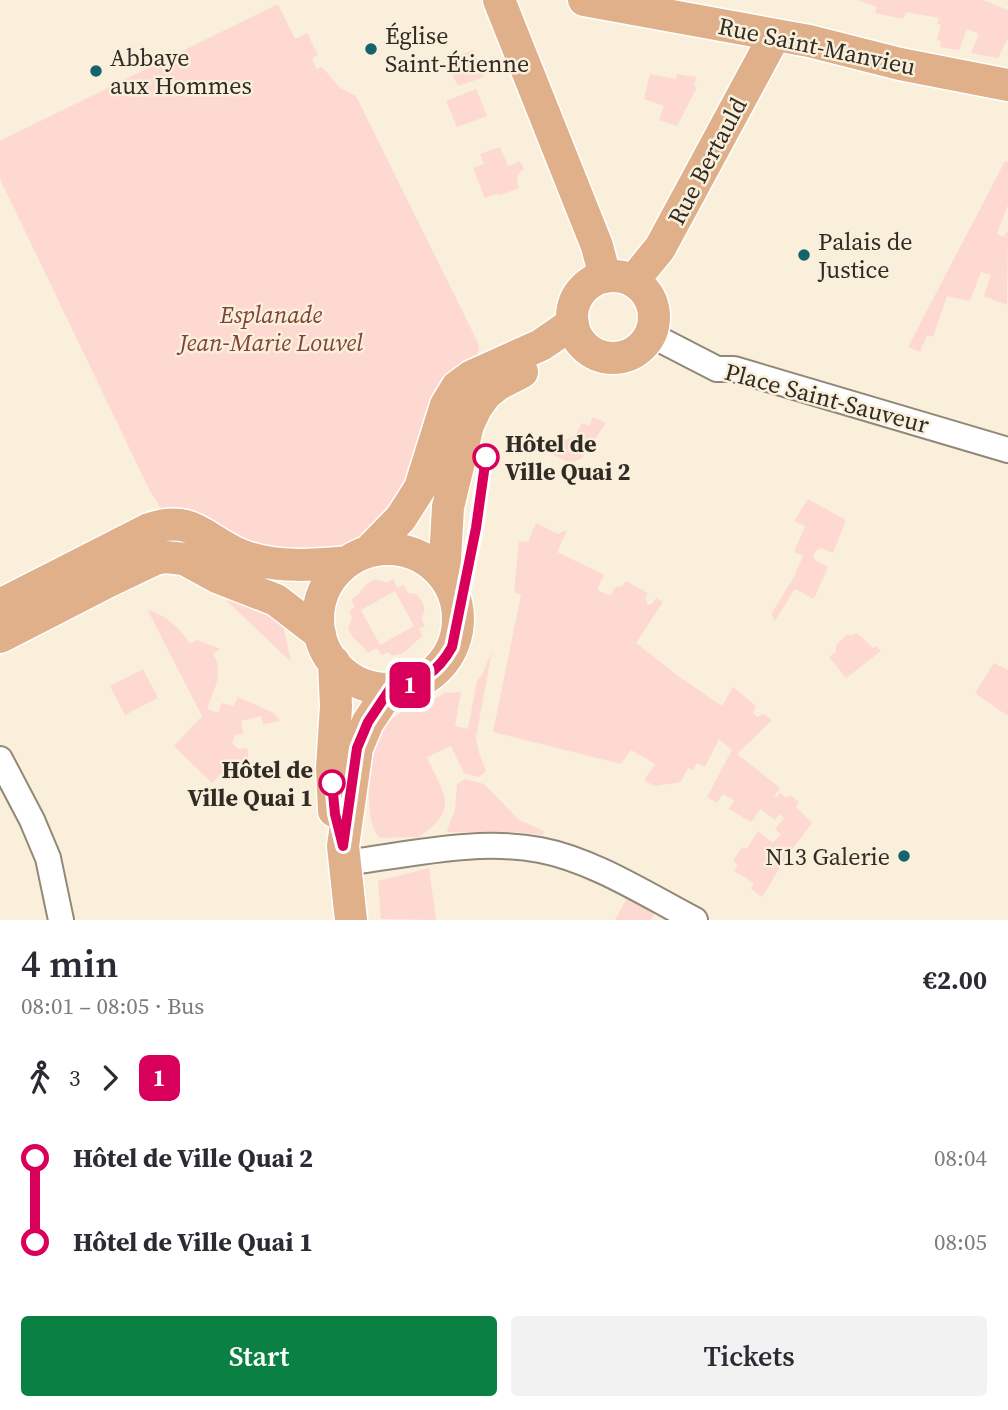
<!DOCTYPE html>
<html lang="en">
<head>
<meta charset="utf-8">
<style>
	body { margin:0; font-family:"Source Serif 4",serif; background:#f2f2f3; color:#2b2b33; height:100vh; display:flex; flex-direction:column; font-size:26px; white-space:nowrap }
	* { box-sizing:border-box; margin:0 }
	p { font-size:23px; color:#7c7c81 }
	.icon { flex:none; width:38px; height:38px; fill:none; stroke:currentColor; stroke-width:2; stroke-linecap:round; stroke-linejoin:round }
	.map { position:relative; height:920px; overflow:hidden }
	.panel { display:flex; flex-direction:column; background:#fff; flex:1 }
	.panel>* { flex:none }
	.badge { padding:0 14px; border-radius:10px; font-size:24px; line-height:46px }
	.map>.badge { position:absolute; translate:-50% -50%; box-shadow:0 0 0 4px #fff }
	.legs { display:flex; align-items:center; gap:10px; height:77px; padding:0 21px; font-size:23px }
	.legs p { margin-inline-start:auto }
	.summary { display:flex; align-items:center; justify-content:space-between; height:119px; padding:0 21px }
	h1 { font-size:38px; font-weight:600; line-height:52px }
	.button { display:flex; gap:14px; margin-top:auto; padding:14px 21px }
	.button a { flex:1; height:80px; border-radius:7px; background:#0b8043; color:#fff; font-size:28px; font-weight:600; line-height:80px; text-align:center }
	.button a+a { background:#f2f2f3; color:#2b2b33 }
	ul { padding:0 21px; list-style:none }
	li { display:flex; align-items:center; gap:24px; height:84px; font-size:26px }
	li i { display:grid; place-items:center; width:10px; height:100%; margin:0 9px; background:currentColor }
	li i::after { content:''; width:18px; height:18px; margin:-9px; border:5px solid; border-radius:50%; background:#fff }
	li p { margin-inline-start:auto }
	li:first-child i { background:linear-gradient(#0000 50%,currentColor 0) }
	li:last-child i { background:linear-gradient(currentColor 50%,#0000 0) }
	.map>svg:first-child { display:block }
	.green { fill:#fdd9d1; fill-rule:evenodd }
	.lines { fill:none; stroke-linecap:round; stroke-linejoin:round }
	.minor-casing { stroke:#928877; stroke-width:28 }
	.major-casing { stroke:#fff; stroke-width:35 }
	.minor { stroke:#fff; stroke-width:24 }
	.major { stroke:#dfb089; stroke-width:32 }
	.line-1-casing { stroke:#fff; stroke-width:16 }
	.line-1 { stroke:#d8005b; stroke-width:10 }
	.poi-dot { fill:#15636c; stroke:#f9efdb; stroke-width:2.5 }
	.stop-1-dot { fill:#fff; stroke:#d8005b; stroke-width:3.5 }
	.labels { text-anchor:middle; dominant-baseline:central; stroke-width:5; stroke-linejoin:round; paint-order:stroke }
	.poi-label { font-size:24px; fill:#302c25; stroke:#f9efdb; text-anchor:start }
	.street-label { font-size:24px; fill:#302c25; stroke:#f9efdb }
	.park-label { font-size:24px; font-style:italic; fill:#804438; stroke:#f9efdb }
	.stop-label { font-size:24px; font-weight:bold; fill:#302c25; stroke:#f9efdb; text-anchor:start }
</style>
</head>
<body>
<div class="map">
<svg width="1008" height="920" viewBox="0 0 1008 920">
	<rect width="100%" height="100%" fill="#f9efdb"/>
	<!-- green -->
	<path class="green" d="M858 0H983L1008 10V38L998 58 971 53 979 34 967 29 959 50 940 47 941 42 937 39 941 25 937 24 939 18 906 12 903 19 875 13 877 7Z
		M278 4 295 39 307 33 318 55 312 59 317 69 322 67 340 88 356 96 479 345 476 368 401 498 367 532 338 547 319 552 277 553 163 512 149 489 0 179V141Z
		M473 50 484 77 458 86 448 65 460 55Z
		M650 74 676 79 677 74 696 77 694 86 697 87 677 126 659 120 664 106 644 99Z
		M476 89 487 116 457 127 446 101Z
		M500 147 508 166 520 161 524 169C516 174 516 180 519 188L500 195 496 194 485 198 473 168 484 164 480 154Z
		M1005 161 1008 162V205L997 234 1004 237 1006 232 1008 233 1007 305 984 296 991 275 981 272 970 301 947 296 933 337 927 335 920 352 908 347Z
		M593 417 606 423 581 459 570 463 552 454 558 437 566 440 575 436 582 423 589 426Z
		M808 499 846 520 833 553 821 548 815 551 813 557 816 561 828 567 814 599 795 589 775 621 771 614 794 577 803 556 794 552 805 526 794 521Z
		M536 523 558 534 567 530 557 552 604 575 597 590 610 596 616 587 622 586 626 581 648 593 645 598 648 605 653 603 656 598 663 602 636 643 678 676 722 706 733 687 756 706 753 713 757 717 764 714 772 720 737 754 780 788 774 796 777 797 780 793 786 798 790 795 799 802 796 807 812 823 787 856 762 897 751 889 754 883 734 871 738 865 733 861 742 847 747 849 758 831 773 843 781 834 775 829 784 818 780 814 775 820 761 809 751 822 729 809 734 800 723 794 717 803 707 797 732 750 719 739 705 767 697 763 693 770 688 768 681 782 654 786 644 780 655 764 631 750 621 764 493 732 521 595 514 592 519 541 528 542Z
		M376 579 387 583 393 579 397 588 404 585 408 593 416 594C423 601 428 609 421 618L425 626 419 629 423 636C411 643 408 656 391 655L388 652 382 655 377 648 368 653C362 643 353 641 348 629L352 618 349 611 355 607 351 600C362 593 363 584 376 579ZM395 591 414 626 380 645 361 610Z
		M228 596 282 619 291 662 227 601Z
		M147 609C167 617 179 626 190 644L197 640 220 649 213 654C225 673 213 691 207 709L218 713 222 703 234 706 238 697 272 712 281 721 263 724 261 716 241 721 243 734 235 735 232 743 238 749 247 748 249 763 228 766 212 783 174 746 202 716Z
		M857 633 873 648 876 646 881 651 846 678 829 657 836 652V645L848 634 850 636Z
		M492 651 476 737 478 750 486 771 479 777 464 773 451 746 427 757C442 793 462 808 419 837L380 838C361 821 369 748 384 728 390 718 400 713 410 708L413 713 444 693 461 692 455 726 468 729 477 681 481 677Z
		M994 663 1008 670V716L975 693Z
		M143 669 158 698 125 715 110 686Z
		M465 779 484 784 519 820 544 831 543 835 516 832H448L447 830 455 810 457 784Z
		M429 868 436 920 381 919 378 881Z
		M627 898 655 912 651 920H615Z"/>
	<g class="lines">
		<defs>
			<path id="minor" d="M651 335 717 369H734L1008 450
				M0 759 32 820 48 858 61 920
				M344 863C407 855 478 838 540 850 593 860 647 895 695 920"/>
			<path id="major" d="M499 0 597 246 605 277
				M584 0 809 41 900 64 1008 85
				M572 317a41 41 0 1 1 82 0a41 41 0 1 1-82 0Z
				M633 281 660 248 775 35
				M318 619a70 70 0 1 1 140 0a70 70 0 1 1-140 0Z
				M369 551 401 518 420 488 446 405 457 387 472 376 541 345 573 323
				M444 577 448 507 468 425 476 408 486 394 497 385 522 372
				M0 605 149 529C196 512 208 546 249 558 281 568 313 565 346 562
				M0 637 109 581 155 559 165 557 184 559 217 577 276 600 320 634
				M334 662 336 706 332 768 334 811
				M351 920 343 846 357 748 368 722 390 689"/>
		</defs>
		<!-- minor casing -->
		<use href="#minor" class="minor-casing"/>
		<!-- major casing -->
		<use href="#major" class="major-casing"/>
		<!-- minor -->
		<use href="#minor" class="minor"/>
		<!-- major -->
		<use href="#major" class="major"/>
	</g>
	<g class="lines">
		<defs>
			<path id="line-1" d="M332 783 335 814 343 846 357 748 368 722 390 689C419 685 438 672 452 647L476 528 486 457"/>
		</defs>
		<!-- line-1 casing -->
		<use href="#line-1" class="line-1-casing"/>
		<!-- line-1 -->
		<use href="#line-1" class="line-1"/>
	</g>
	<!-- markers -->
	<g class="poi-dot">
		<circle cx="371" cy="49" r="7"/>
		<circle cx="96" cy="71" r="7"/>
		<circle cx="804" cy="255" r="7"/>
		<circle cx="904" cy="856" r="7"/>
	</g>
	<g class="stop-1-dot">
		<circle cx="486" cy="457" r="12"/>
		<circle cx="332" cy="783" r="12"/>
	</g>
	<g class="labels">
		<!-- poi labels -->
		<g class="poi-label">
			<text x="385" y="35">Église<tspan x="385" dy="28">Saint-Étienne</tspan></text>
			<text x="110" y="57">Abbaye<tspan x="110" dy="28">aux Hommes</tspan></text>
			<text x="818" y="241">Palais de<tspan x="818" dy="28">Justice</tspan></text>
			<text x="890" y="856" text-anchor="end">N13 Galerie</text>
		</g>
		<!-- street labels -->
		<g class="street-label">
			<text transform="translate(817 46) rotate(12)">Rue Saint-Manvieu</text>
			<text transform="translate(707 161) rotate(-62)">Rue Bertauld</text>
			<text transform="translate(827 398) rotate(15)">Place Saint-Sauveur</text>
		</g>
		<!-- park labels -->
		<g class="park-label">
			<text x="271" y="314">Esplanade<tspan x="271" dy="28">Jean-Marie Louvel</tspan></text>
		</g>
		<!-- stop labels -->
		<g class="stop-label">
			<text x="505" y="443">Hôtel de<tspan x="505" dy="28">Ville Quai 2</tspan></text>
			<text x="313" y="769" text-anchor="end">Hôtel de<tspan x="313" dy="28">Ville Quai 1</tspan></text>
		</g>
	</g>
</svg>
<b class="badge" style="left:410px;top:685px;background:#d8005b;color:#fff">1</b>
</div>
<section class="panel">
<div class="summary"><div><h1>4 min</h1><p>08:01 – 08:05 · Bus</p></div><b>€2.00</b></div>
<div class="legs"><svg class="icon" aria-label="walk" viewBox="0 0 24 24"><circle cx="13" cy="4" r="2"/><path d="M13 8l-2 6 4 7M11 14l-3 7M7 12l3-4h3l4 4"/></svg>3<svg class="icon" aria-label="forward" viewBox="0 0 24 24"><path d="M9 5l7 7-7 7"/></svg><b class="badge" style="background:#d8005b;color:#fff">1</b></div>
<ul>
<li><i style="color:#d8005b"></i><b>Hôtel de Ville Quai 2</b><p>08:04</p></li>
<li><i style="color:#d8005b"></i><b>Hôtel de Ville Quai 1</b><p>08:05</p></li>
</ul>
<div class="button"><a>Start</a><a>Tickets</a></div>
</section>
</body>
</html>
